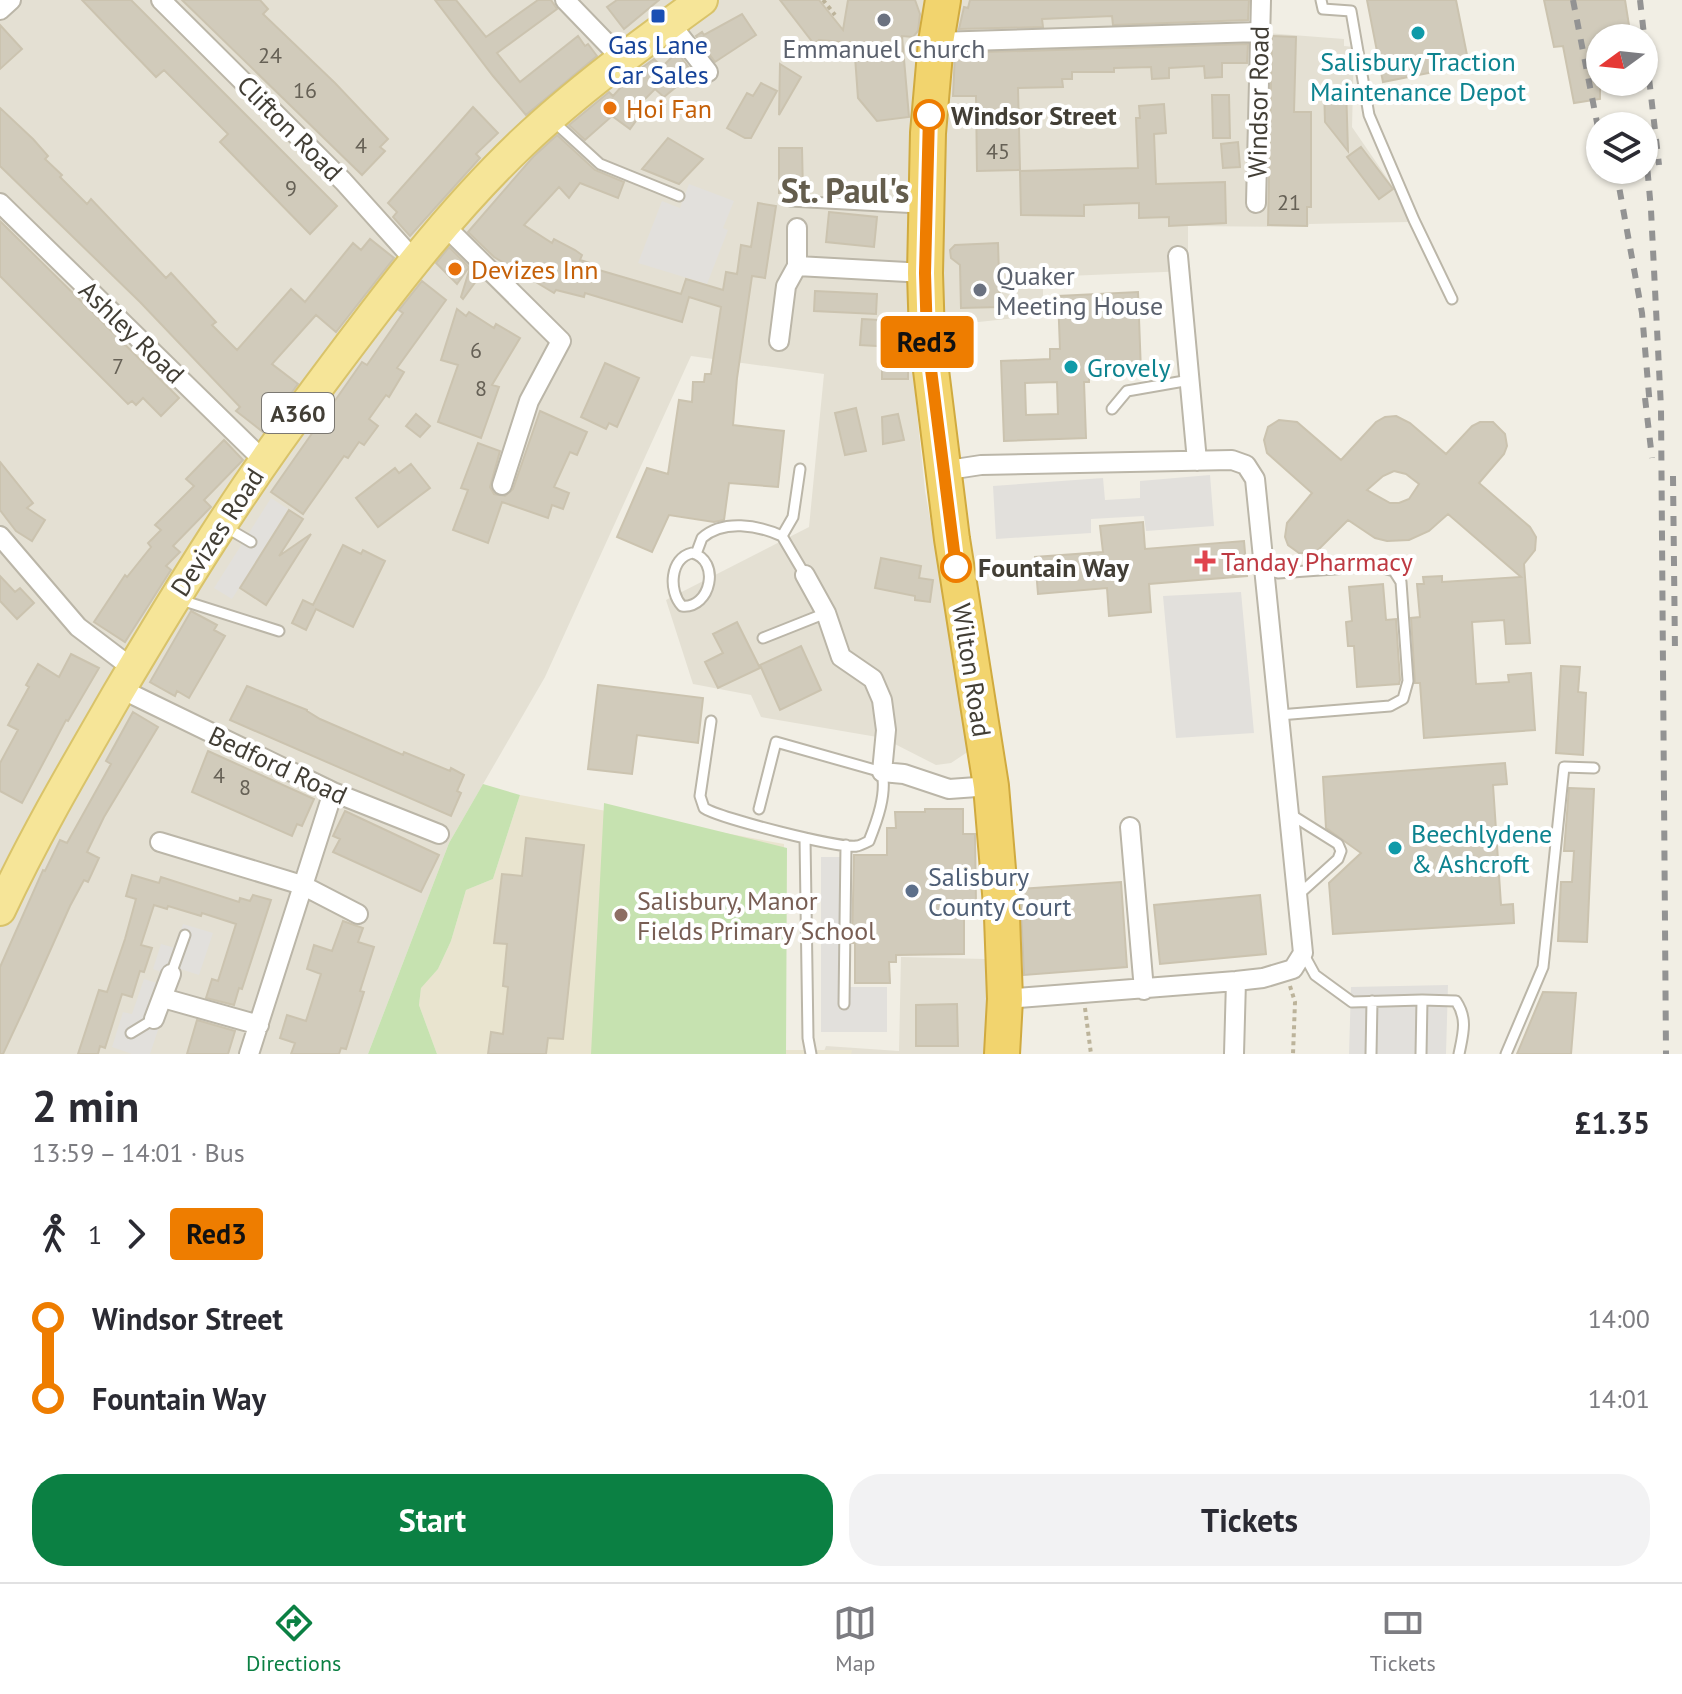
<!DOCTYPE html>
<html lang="en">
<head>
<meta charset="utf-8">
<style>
	body { margin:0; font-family:"PT Sans",sans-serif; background:#f2f2f3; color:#2b2b33; height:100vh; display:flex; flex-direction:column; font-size:30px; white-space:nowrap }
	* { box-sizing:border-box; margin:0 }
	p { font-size:26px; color:#7c7c81 }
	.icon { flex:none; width:44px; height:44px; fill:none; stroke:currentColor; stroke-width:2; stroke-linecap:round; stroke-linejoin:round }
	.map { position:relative; height:1054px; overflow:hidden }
	.side { display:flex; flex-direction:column; background:#fff; flex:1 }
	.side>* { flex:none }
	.badge { padding:0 16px; border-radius:6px; font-size:28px; line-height:52px }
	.needle { width:52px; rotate:255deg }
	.controls { position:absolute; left:1586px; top:24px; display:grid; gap:16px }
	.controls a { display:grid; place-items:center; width:72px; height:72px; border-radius:50%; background:#fff; box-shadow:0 2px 6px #0004; font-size:40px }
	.map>.badge { position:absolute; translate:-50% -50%; box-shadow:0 0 0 4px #fff }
	.legs { display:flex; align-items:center; gap:12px; height:88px; padding:0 32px; font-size:26px }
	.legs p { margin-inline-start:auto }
	.headline { display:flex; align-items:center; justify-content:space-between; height:136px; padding:0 32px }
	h1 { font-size:44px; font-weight:700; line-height:60px }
	.button { display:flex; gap:16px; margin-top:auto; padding:16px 32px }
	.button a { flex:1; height:92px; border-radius:32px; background:#0b8043; color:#fff; font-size:32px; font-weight:700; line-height:92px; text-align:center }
	.button a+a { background:#f2f2f3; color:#2b2b33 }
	ul { padding:0 32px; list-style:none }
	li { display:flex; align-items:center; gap:28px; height:80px; font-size:30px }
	li i { display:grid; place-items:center; width:12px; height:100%; margin:0 10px; background:currentColor }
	li i::after { content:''; width:20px; height:20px; margin:-10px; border:6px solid; border-radius:50%; background:#fff }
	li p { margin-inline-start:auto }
	li:first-child i { background:linear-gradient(#0000 50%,currentColor 0) }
	li:last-child i { background:linear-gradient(currentColor 50%,#0000 0) }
	.menu { display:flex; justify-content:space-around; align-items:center; height:112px; border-top:2px solid #e1e1e2; background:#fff; font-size:22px; color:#7c7c81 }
	.menu a { display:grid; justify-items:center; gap:4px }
	.menu .on { color:#0b8043 }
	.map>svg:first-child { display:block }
	.residential { fill:#e4e0d3 }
	.education { fill:#e9e4cf }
	.green { fill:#c6e2b0 }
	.parking { fill:#e2e0dc }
	.building { fill:#d1cbbb; stroke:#cbc3af; stroke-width:2; fill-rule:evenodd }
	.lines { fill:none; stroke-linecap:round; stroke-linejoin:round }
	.lane-casing { stroke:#bbb6a8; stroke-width:13 }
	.street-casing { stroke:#bbb6a8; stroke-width:22 }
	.primary-casing { stroke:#d9c36a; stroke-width:34 }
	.highway-casing { stroke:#d0aa3f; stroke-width:38 }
	.path { stroke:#bcb39a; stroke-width:4; stroke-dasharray:4 4; stroke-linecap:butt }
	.lane { stroke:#fff; stroke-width:9 }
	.street { stroke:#fff; stroke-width:18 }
	.primary { stroke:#f6e598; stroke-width:30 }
	.highway { stroke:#f2d46e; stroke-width:34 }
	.rail { stroke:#939393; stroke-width:6; stroke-dasharray:10 10; stroke-linecap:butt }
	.line-1-casing { stroke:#fff; stroke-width:18 }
	.line-1 { stroke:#ee7d00; stroke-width:12 }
	.transit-dot { fill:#1a4fb4; stroke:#fff; stroke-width:3 }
	.worship-dot { fill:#6b7280; stroke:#fff; stroke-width:3 }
	.culture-dot { fill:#0f9aa8; stroke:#fff; stroke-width:3 }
	.food-dot { fill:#e8710a; stroke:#fff; stroke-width:3 }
	.stop-1-dot { fill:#fff; stroke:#ee7d00; stroke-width:4 }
	.health-dot { fill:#e0444e; stroke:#fff; stroke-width:3 }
	.service-dot { fill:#5c6f8a; stroke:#fff; stroke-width:3 }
	.education-dot { fill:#8d6e63; stroke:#fff; stroke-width:3 }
	.labels { text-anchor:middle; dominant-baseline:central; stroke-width:8; stroke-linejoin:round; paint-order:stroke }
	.number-label { font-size:22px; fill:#666156 }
	.shield { fill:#fff; stroke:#7b7872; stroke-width:2 }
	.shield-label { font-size:24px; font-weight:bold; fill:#423e35 }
	.transit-label { font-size:26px; fill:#164399; stroke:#fff }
	.worship-label { font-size:26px; fill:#5b616d; stroke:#fff }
	.culture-label { font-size:26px; fill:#0d838f; stroke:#fff; text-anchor:start }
	.street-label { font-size:26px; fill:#423e35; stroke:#fff }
	.food-label { font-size:26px; fill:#c56008; stroke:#fff; text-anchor:start }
	.stop-label { font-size:26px; font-weight:bold; fill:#423e35; stroke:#fff; text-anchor:start }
	.health-label { font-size:26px; fill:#be3a42; stroke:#fff; text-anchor:start }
	.service-label { font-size:26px; fill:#4e5e75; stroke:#fff; text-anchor:start }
	.education-label { font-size:26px; fill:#785e54; stroke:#fff; text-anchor:start }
	.district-label { font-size:34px; font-weight:bold; fill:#645d4d; stroke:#fff }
</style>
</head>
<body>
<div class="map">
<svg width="1682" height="1054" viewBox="0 0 1682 1054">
	<rect width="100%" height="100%" fill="#f1eee4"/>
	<!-- residential -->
	<path class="residential" d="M0 0H1268L1266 33 1344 39V46L1354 47 1352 127 1402 200 1409 222 1309 224 1308 227 1188 226V271L1043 277V315L960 324H908L925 491 972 749 951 763 936 765 883 738 761 717 751 695 693 684 666 600 809 527 824 374 691 356 545 677 449 843 368 1054H0Z
		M901 957 986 959 989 1054H823L826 1046 899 1051Z"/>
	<!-- education -->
	<path class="education" d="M520 795 784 844 783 1050H852L851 1054H437L419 1005 421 987 438 969 451 941 466 890 493 879Z"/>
	<!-- green -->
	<path class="green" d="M483 784 520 795 493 879 466 890 451 941 438 969 421 988 419 1005 437 1054H368L449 843Z
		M604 803 787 848 786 1054H591Z"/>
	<!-- parking -->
	<path class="parking" d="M689 184 734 201 723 228 728 230 707 284 638 263 662 201 680 208Z
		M1210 475 1214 526 1146 531 1144 516 1091 519V533L996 539 993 486 1103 478 1105 500 1140 498V481Z
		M271 498 288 509 232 599 214 588Z
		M1241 592 1254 733 1176 738 1163 596Z
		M821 857H847V987H887V1032H821Z
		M183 924 213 933 199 975 168 965 164 973 153 969 161 944 175 948Z
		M144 979 157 983 147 1013 162 1018 150 1054H132L112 1047 123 1012 132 1014Z
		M1448 985 1446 1054H1349L1351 987Z"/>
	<!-- building -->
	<path class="building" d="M82 0H131L337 206 310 234 220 142 228 134 164 70 156 77Z
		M182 0H260L268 9 263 14 335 83 388 139 380 147 385 151 362 175Z
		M435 0H456L486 37 538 0H551L557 9 497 53 520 82 578 36 585 46 588 44 597 56 526 115 493 76Z
		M617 0H659L624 29 607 7Z
		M780 0H819L843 30 848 0H915L920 14 918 31 913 37 902 36 909 117 877 121 858 98 854 43 819 40 814 44Z
		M970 0H1249L1248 20 1113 25 1112 16 1042 19 1043 27 959 29 964 7 968 8Z
		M1367 0H1456L1469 65 1383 82Z
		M1544 0H1625L1631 38H1600V99L1574 103 1563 46 1554 47Z
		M742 14 756 35 715 62 696 36 702 32 704 35Z
		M0 25 22 49 0 69Z
		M1272 36 1296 37 1294 112H1311V207H1307V226L1268 225Z
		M1248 44 1247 63H1222V77L1205 78 1204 66 1169 68V78L1152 79 1151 67 1114 68V72H1072V79H1062L1063 87 1018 88 1020 170 977 171 976 96H953L955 53Z
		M677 52 693 73 664 97 655 89 632 112 638 118 630 129 612 116 585 140 569 125 609 92 613 96 633 74 654 59 662 67Z
		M780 64 801 77 779 115Z
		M761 83 777 91 751 138H745L727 128 747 93 753 96Z
		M1324 86H1346L1348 151 1325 122Z
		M1212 95H1229L1230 138H1213Z
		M1164 104 1166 133 1154 134 1156 184 1225 182 1226 223 1169 226V217L1139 218V203L1084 205V216L1021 215 1020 171 1138 168 1136 118H1140L1139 106Z
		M473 107 498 133 476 154 480 158 410 236 393 217 397 212 388 203Z
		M0 108 33 139 48 156 45 159 62 175 60 177 87 204 91 199 166 278 171 273 216 322 212 325 237 350 291 289 305 302 353 243 361 250 370 239 394 258 336 332 316 315 272 364 298 384 263 432 236 411 240 407 140 302 0 166Z
		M557 135 595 170 624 182 618 198 580 183 569 198 559 187 524 225 552 243 554 239 575 250 582 255 580 260 593 264 592 268 681 294 686 279 723 290 726 272 737 274 741 245 751 247 758 203 776 206 765 278 752 276 737 378 733 425 784 431 778 487 729 483 724 520 714 522 669 515 652 552 617 537 647 468 668 474 679 400 692 402 693 382H704L705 374H711L721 307 689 297 682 322 585 293 584 297 556 290 554 293 494 257 468 232 533 157Z
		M668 138 703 159 679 184 642 169Z
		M1238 142 1240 167 1223 168 1221 144Z
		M1361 147 1393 189 1379 199 1347 157Z
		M779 148H802L803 193H779Z
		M829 212 877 217 874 247 826 242Z
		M0 221 179 398 161 416 143 398 136 405 132 401 128 404 0 276Z
		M998 243 1000 307 961 308 960 265 951 258 950 250 955 245Z
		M449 247 469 267 457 284 436 263Z
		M470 268 479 277 463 299 461 297Z
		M422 281 446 300 397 368 404 372 389 397 386 395 369 419 378 426 364 445 359 442 348 458 344 456 303 514 271 492 362 362 367 365 403 313 399 310Z
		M815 291 877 294 876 314 814 311Z
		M1138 292 1141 372 1089 375V382H1084L1086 438 1004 441 1001 361 1050 359V349H1060L1058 296ZM1057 382 1058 414 1026 415 1025 383Z
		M457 309 466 316 469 312 494 328 496 324 520 338 492 385 499 387 481 438 438 422 458 365 441 360Z
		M862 319 896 321 894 347 860 345Z
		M882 350H908V379H882Z
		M605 363 639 378 617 427 609 423 606 429 581 417Z
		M856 408 866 451 845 455 835 413Z
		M540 411 587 432 577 455 570 452 554 487 569 493 563 509 552 505 548 518 502 502 488 543 453 530 468 490 461 488 478 443 500 451 490 487 494 494 505 496 513 489Z
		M416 414 430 426 420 437 406 426Z
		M898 414 904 440 883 444 882 417Z
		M1396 416 1410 423 1446 454 1472 426 1480 422H1493L1505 434 1507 446 1504 454 1479 483 1530 527 1536 537 1535 550 1524 564 1530 643 1506 644 1504 620 1472 622 1476 684 1509 682 1508 675 1531 673 1535 730 1424 738 1420 683H1415L1411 618 1420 617 1417 584H1424L1423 577 1442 576V582L1521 577 1448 514 1429 531 1409 540 1387 541 1375 538 1348 520 1315 553H1299L1288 545 1285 537 1287 523 1312 493 1267 453 1264 440 1268 427 1279 420 1297 422 1341 460 1376 422 1385 417ZM1394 471 1406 474 1419 484 1409 499 1399 503H1390L1367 490 1383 476Z
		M224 440 243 460 204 500 211 507 173 546 180 552 166 566 171 570 125 642 94 622 125 575 127 577 151 547 148 543 161 530 155 525 194 486 186 479Z
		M0 462 33 503 27 508 45 520 32 541 16 531 0 510Z
		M411 464 430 488 378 527 356 498 395 468 399 473Z
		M289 510 303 519 279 556 311 534 266 605 240 588Z
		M1143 522 1145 549 1244 541 1247 576 1149 584 1151 612 1109 616 1107 588 1038 594 1035 557 1103 552 1100 526Z
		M343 545 361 554 363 550 385 561 353 627 316 609 306 630 292 623 303 600 313 605Z
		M881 558 921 566 919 578 933 580 930 602 915 600V596L875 588Z
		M0 576 15 592 20 588 34 603 17 619 0 601Z
		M1383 584 1386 620 1396 619 1400 680 1399 684 1357 687 1354 646H1348L1346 622 1352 621 1349 587Z
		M191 611 217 625 214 630 225 636 189 698 177 691 175 696 150 682Z
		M737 622 760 668 718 688 705 662 723 653 713 634Z
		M801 646 821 690 780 710 760 665Z
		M71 654 99 668 68 721 66 720 22 803 0 791V763L18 730 8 725 29 687 26 685 38 664 59 677Z
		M1561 666 1580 667 1578 692 1586 693 1583 755 1556 753Z
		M598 685 703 698 698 743 637 735 632 774 588 769Z
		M247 686 307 710V711L320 719 403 755 404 752 450 771 451 768 464 775 457 791 461 793 451 816 230 720Z
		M133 712 158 727 104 817 87 852 99 858 88 882 84 880 70 906 25 1007 3 1054H0V967L43 870 45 871 60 840 67 843 111 764 106 761Z
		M208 751 314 799 302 826 297 824 292 836 192 792Z
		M1505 763 1507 784 1493 785 1501 905 1513 904 1514 923 1333 934 1329 883 1361 853 1326 828 1323 777Z
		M1569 788 1594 789 1587 942 1558 941 1561 882H1572L1574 851H1564Z
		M925 809H963V834H975L976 904H964V954L896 955V962H889L890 983H855V943H852L854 855H887V828H896L895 812H925Z
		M345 811 439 855 421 892 333 852 340 839 333 836Z
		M526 838 584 845 563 1039 548 1038 546 1054H488L491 1032 503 1034 508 987 503 986 507 944 494 943 502 874 522 876Z
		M132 875 159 883 161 877 239 902 240 898 250 901 253 895 271 900 242 989 239 988 234 1005 206 998 212 979 218 981 236 924 202 913 201 916 168 906 167 909 154 905 141 945 152 948 144 972 140 971 132 997 122 994 105 1048 100 1046 98 1054H78L99 990 107 992 125 939 136 899 126 896Z
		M1121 882 1127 967 1024 975 1020 889Z
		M1260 895 1266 954 1160 964 1154 905Z
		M343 921 363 928 358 942 374 947 360 991 364 992 346 1049 341 1048 339 1054H291L295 1043 280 1038 287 1015 306 1021 321 974 307 969 314 945 332 951Z
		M1543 992 1576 993 1571 1054H1517Z
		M957 1004 958 1046H916V1005Z
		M197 1020 235 1031 228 1054H187Z"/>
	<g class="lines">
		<defs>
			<path id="lane" d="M1321 0 1323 9 1351 11 1369 115 1414 220 1452 299
				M553 121 600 164 679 196
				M790 201 919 208
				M1112 409 1127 391 1190 380
				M227 528 251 542
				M782 536 805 575
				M692 553C721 560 711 609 682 606 668 591 670 558 692 553Z
				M696 554 702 538C723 519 758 525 782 536L793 517 800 469
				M1266 570 1278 573 1376 566 1394 571 1401 582 1408 681 1403 699 1390 706 1279 715
				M181 600 279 631
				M763 638 826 613
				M711 721 700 796 704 808C719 818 840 849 857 846 859 846 867 842 869 841 877 821 887 794 882 772L776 742 759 809
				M1290 814 1338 844 1341 851 1338 859 1297 896
				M805 838 808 1038 811 1054
				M1303 953 1315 975 1352 1002 1422 1000 1421 1054
				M171 974 185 935
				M1422 1000 1456 1001C1468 1019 1463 1034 1459 1054
				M844 1004 846 845
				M131 1033 154 1019
				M1371 1054 1372 1001
				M1506 1054 1543 967 1564 767 1594 768"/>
			<path id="street" d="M161 0 343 181 415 261
				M565 0 622 59
				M0 10 11 0
				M670 23 708 72
				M936 42 1259 32
				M0 203 263 460
				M1256 203 1261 0
				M445 226 561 341 529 401 502 485
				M1178 256 1197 461
				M797 266V228
				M779 341 786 286 797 266 925 273
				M942 471 981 465 1232 460 1246 465 1255 479 1303 953 1293 969 1263 978 1236 981 1005 999
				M0 536 78 627 132 668
				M805 575 826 613 841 657 873 679 882 700 886 730 882 772 904 774 949 789 991 786
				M121 689 333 792 439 834
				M1130 827 1144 990
				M160 842 302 885 358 914
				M163 998 259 1025
				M154 1019 171 974
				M249 1054 333 792
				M1234 1054 1236 981"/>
			<path id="primary" d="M0 910C35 835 77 764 118 693 179 590 241 489 313 394 378 307 443 218 522 143 577 91 640 45 702 0"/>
			<path id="highway" d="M943 0 936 42 928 133 925 273 927 338 952 539 991 786 1002 917 1005 999 1002 1054"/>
		</defs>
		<!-- lane casing -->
		<use href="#lane" class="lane-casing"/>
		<!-- street casing -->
		<use href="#street" class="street-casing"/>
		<!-- primary casing -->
		<use href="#primary" class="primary-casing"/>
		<!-- highway casing -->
		<use href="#highway" class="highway-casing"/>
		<!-- path -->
		<path class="path" d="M823 0 835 15
			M1290 986 1295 1002 1293 1054
			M1085 1008 1091 1054"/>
		<!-- lane -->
		<use href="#lane" class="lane"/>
		<!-- street -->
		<use href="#street" class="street"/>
		<!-- primary -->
		<use href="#primary" class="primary"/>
		<!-- highway -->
		<use href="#highway" class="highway"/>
		<!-- rail -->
		<path class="rail" d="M1573 0 1600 138
			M1640 0 1659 165
			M1644 131 1651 210 1661 408 1666 1054
			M1616 170 1642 313 1650 407
			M1645 398 1652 458
			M1673 476 1675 652"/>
	</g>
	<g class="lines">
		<defs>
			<path id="line-1" d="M929 115 925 273 927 338 956 567"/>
		</defs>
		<!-- line-1 casing -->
		<use href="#line-1" class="line-1-casing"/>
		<!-- line-1 -->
		<use href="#line-1" class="line-1"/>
	</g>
	<!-- markers -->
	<rect class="transit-dot" x="650" y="8" width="16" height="16" rx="4"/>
	<g class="worship-dot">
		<circle cx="884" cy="20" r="8"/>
		<circle cx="980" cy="290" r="8"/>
	</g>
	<g class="culture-dot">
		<circle cx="1418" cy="33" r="8"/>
		<circle cx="1071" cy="367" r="8"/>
		<circle cx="1395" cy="848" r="8"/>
	</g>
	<g class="food-dot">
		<circle cx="610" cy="108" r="8"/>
		<circle cx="455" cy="269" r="8"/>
	</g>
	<g class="stop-1-dot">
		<circle cx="929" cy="115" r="14"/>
		<circle cx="956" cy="567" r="14"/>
	</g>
	<path class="health-dot" d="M1201 549h8v8h8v8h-8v8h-8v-8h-8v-8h8z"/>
	<circle class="service-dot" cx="912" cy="891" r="8"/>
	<circle class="education-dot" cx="621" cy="915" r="8"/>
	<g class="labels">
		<!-- number labels -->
		<g class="number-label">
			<text x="270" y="55">24</text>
			<text x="305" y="90">16</text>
			<text x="361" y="145">4</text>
			<text x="998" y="151">45</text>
			<text x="291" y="188">9</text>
			<text x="1289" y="202">21</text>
			<text x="476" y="350">6</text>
			<text x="118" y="366">7</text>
			<text x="481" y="388">8</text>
			<text x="219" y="775">4</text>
			<text x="245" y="787">8</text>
		</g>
		<!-- shield labels -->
		<rect class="shield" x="262" y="393" width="72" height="40" rx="6"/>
		<g class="shield-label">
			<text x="298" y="413">A360</text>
		</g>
		<!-- transit labels -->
		<g class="transit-label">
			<text x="658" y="44">Gas Lane<tspan x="658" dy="30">Car Sales</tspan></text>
		</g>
		<!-- worship labels -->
		<g class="worship-label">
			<text x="884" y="48">Emmanuel Church</text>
			<text x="996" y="275" text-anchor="start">Quaker<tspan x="996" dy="30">Meeting House</tspan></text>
		</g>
		<!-- culture labels -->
		<g class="culture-label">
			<text x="1418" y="61" text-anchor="middle">Salisbury Traction<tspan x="1418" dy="30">Maintenance Depot</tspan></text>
			<text x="1087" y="367">Grovely</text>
			<text x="1411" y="833">Beechlydene<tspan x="1411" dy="30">&amp; Ashcroft</tspan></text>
		</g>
		<!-- street labels -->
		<g class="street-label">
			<text transform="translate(1258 102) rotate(-89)">Windsor Road</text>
			<text transform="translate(290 128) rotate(45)">Clifton Road</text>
			<text transform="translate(132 332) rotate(44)">Ashley Road</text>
			<text transform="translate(217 532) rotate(-57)">Devizes Road</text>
			<text transform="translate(972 670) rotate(81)">Wilton Road</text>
			<text transform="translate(278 765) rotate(25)">Bedford Road</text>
		</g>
		<!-- food labels -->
		<g class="food-label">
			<text x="626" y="108">Hoi Fan</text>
			<text x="471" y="269">Devizes Inn</text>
		</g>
		<!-- stop labels -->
		<g class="stop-label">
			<text x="951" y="115">Windsor Street</text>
			<text x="978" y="567">Fountain Way</text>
		</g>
		<!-- health labels -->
		<g class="health-label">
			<text x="1221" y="561">Tanday Pharmacy</text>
		</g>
		<!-- service labels -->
		<g class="service-label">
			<text x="928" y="876">Salisbury<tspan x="928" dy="30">County Court</tspan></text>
		</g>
		<!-- education labels -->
		<g class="education-label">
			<text x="637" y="900">Salisbury, Manor<tspan x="637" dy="30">Fields Primary School</tspan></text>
		</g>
		<!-- district labels -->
		<g class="district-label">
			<text x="845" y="190">St. Paul's</text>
		</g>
	</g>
</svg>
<div class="controls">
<a><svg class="needle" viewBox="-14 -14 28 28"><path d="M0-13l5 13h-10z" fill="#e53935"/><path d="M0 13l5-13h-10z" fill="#7c7c81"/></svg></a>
<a><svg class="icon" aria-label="layers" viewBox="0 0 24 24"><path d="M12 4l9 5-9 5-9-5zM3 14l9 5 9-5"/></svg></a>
</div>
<b class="badge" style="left:927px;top:342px;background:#ee7d00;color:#111">Red3</b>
</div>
<section class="side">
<div class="headline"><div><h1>2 min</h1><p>13:59 – 14:01 · Bus</p></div><b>£1.35</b></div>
<div class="legs"><svg class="icon" aria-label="walk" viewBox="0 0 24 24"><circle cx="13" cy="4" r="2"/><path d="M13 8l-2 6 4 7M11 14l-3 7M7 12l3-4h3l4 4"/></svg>1<svg class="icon" aria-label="forward" viewBox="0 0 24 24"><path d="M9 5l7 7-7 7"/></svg><b class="badge" style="background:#ee7d00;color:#111">Red3</b></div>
<ul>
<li><i style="color:#ee7d00"></i><b>Windsor Street</b><p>14:00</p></li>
<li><i style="color:#ee7d00"></i><b>Fountain Way</b><p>14:01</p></li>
</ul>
<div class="button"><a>Start</a><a>Tickets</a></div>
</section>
<nav class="menu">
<a class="on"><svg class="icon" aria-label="directions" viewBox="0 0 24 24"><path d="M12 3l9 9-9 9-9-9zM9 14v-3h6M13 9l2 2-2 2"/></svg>Directions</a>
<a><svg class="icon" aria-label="map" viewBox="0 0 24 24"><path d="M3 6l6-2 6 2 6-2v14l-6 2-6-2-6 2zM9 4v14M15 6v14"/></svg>Map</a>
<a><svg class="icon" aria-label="tickets" viewBox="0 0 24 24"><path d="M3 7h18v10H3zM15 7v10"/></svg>Tickets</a>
</nav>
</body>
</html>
